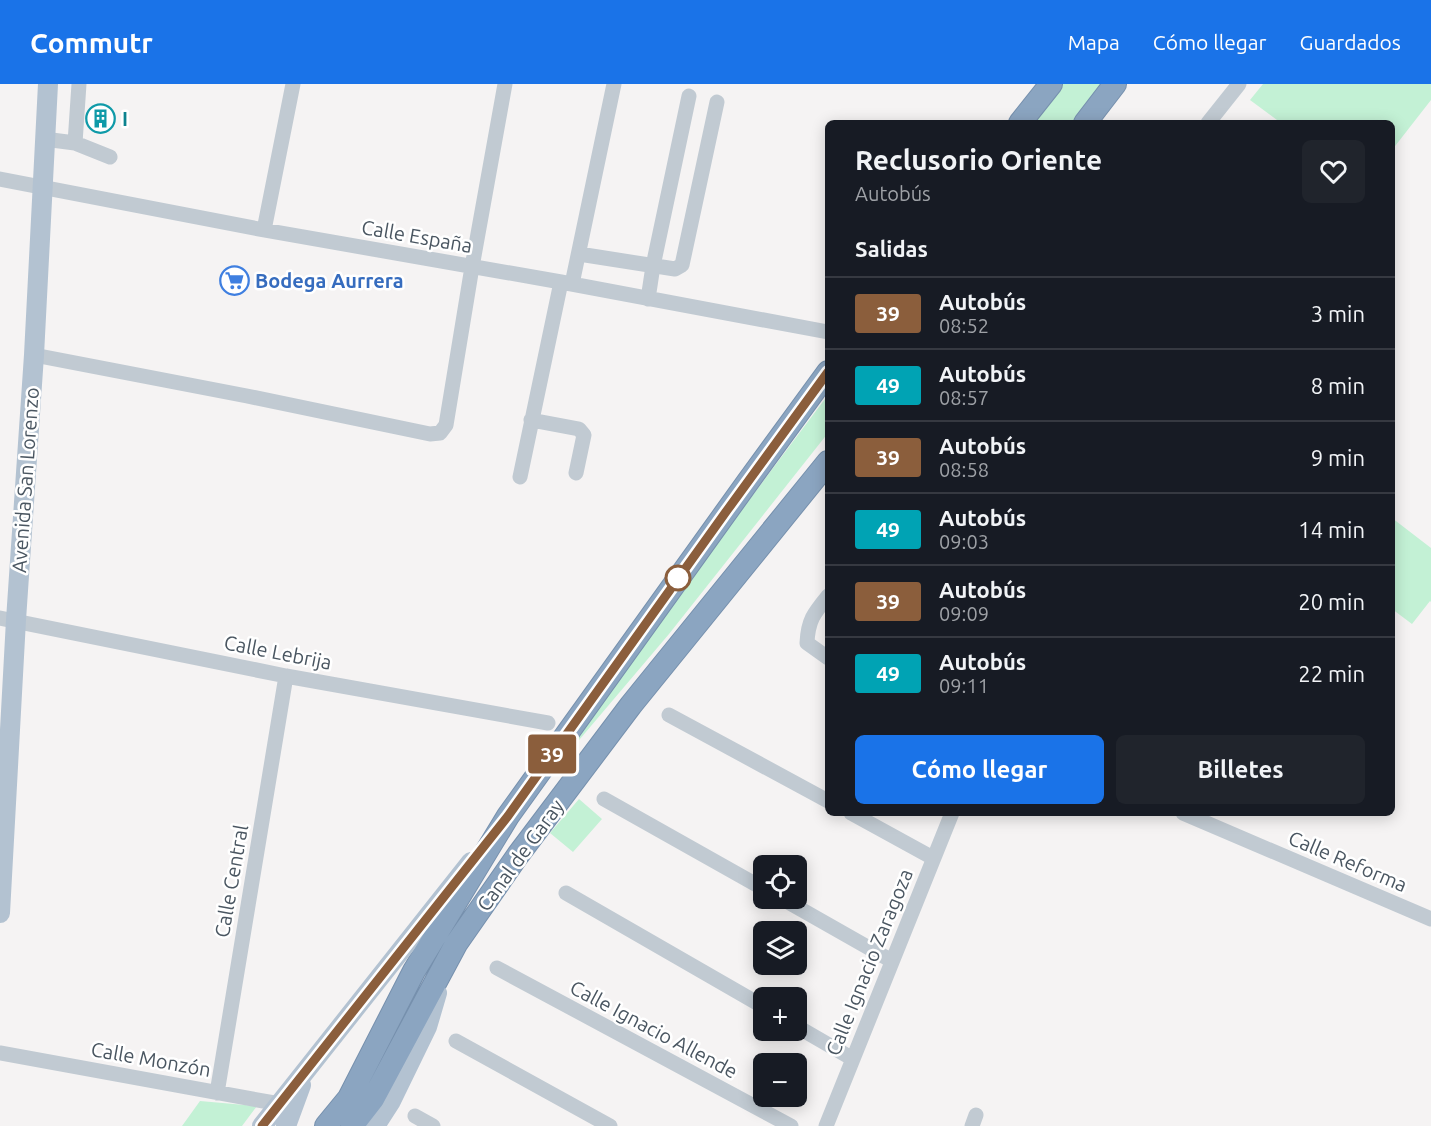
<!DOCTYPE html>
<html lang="es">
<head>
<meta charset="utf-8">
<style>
	body { margin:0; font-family:Ubuntu,sans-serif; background:#20242c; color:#f1f3f6; height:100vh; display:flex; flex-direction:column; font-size:22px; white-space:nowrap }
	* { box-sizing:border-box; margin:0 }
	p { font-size:20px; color:#9ea1a6 }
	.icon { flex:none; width:33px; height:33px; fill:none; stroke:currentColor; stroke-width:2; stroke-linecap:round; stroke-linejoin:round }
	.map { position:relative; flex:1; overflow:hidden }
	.sheet { position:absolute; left:825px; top:36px; width:570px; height:696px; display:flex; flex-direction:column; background:#171b24; border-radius:9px; box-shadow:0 3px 15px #0003 }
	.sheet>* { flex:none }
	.badge { padding:0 12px; border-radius:4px; font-size:21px; line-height:39px }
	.fabs { position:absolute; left:753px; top:771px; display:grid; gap:12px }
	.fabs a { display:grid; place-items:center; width:54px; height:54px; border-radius:9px; background:#171b24; box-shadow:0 3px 15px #0003; font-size:30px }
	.map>.badge { position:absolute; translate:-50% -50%; box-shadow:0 0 0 3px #fff }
	h2 { padding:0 30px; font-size:22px; line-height:54px }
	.round { display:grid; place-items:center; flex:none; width:63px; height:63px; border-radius:9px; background:#20242c }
	.headline { display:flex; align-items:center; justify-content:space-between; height:102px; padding:0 30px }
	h1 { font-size:28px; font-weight:600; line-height:45px }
	.primary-button { display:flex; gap:12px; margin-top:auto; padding:12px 30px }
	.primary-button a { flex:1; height:69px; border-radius:9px; background:#1a73e8; color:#fff; font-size:24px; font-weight:600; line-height:69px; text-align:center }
	.primary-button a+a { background:#20242c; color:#f1f3f6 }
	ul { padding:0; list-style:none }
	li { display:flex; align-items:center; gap:18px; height:72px; padding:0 30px; border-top:2px solid #363941 }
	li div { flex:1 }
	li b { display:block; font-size:22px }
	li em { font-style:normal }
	li .badge { min-width:66px; font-weight:700; text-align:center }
	header { display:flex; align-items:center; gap:36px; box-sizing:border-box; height:84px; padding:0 30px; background:#1a73e8; color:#fff }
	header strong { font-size:28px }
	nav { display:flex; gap:33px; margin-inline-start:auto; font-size:21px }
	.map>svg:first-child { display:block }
	.green { fill:#c3f1d5 }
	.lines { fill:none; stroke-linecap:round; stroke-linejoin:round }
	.highway-casing { stroke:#7690ad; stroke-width:24 }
	.minor { stroke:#c1cad2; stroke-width:15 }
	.major { stroke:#b3c2d1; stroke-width:20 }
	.highway { stroke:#8ba5c1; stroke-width:22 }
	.line-casing { stroke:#fff; stroke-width:14 }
	.line { stroke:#8b5e3c; stroke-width:9 }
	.stop-dot { fill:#fff; stroke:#8b5e3c; stroke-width:3 }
	.labels { text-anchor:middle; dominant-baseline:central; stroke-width:5; stroke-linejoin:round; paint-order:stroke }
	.culture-label { font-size:20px; font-weight:bold; fill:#0d838f; stroke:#fff; text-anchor:start }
	.street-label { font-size:20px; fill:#4a5661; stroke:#fff }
	.shop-label { font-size:20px; font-weight:bold; fill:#366cbe; stroke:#fff; text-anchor:start }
</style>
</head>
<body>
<header>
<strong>Commutr</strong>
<nav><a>Mapa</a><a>Cómo llegar</a><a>Guardados</a></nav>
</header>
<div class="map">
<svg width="1431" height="1042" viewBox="0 0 1431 1042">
	<rect width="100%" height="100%" fill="#f5f3f3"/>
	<!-- green -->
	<path class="green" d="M1061 0H1105L1074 39H1032Z
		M1263 0H1431V16L1392 66V39H1281L1250 16Z
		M828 311V349L669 550 563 675 656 540Z
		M1392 434 1431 464V518L1430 517 1412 540 1392 525Z
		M579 715 602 735 573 768 550 749Z
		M200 1017 257 1022 242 1042H182Z"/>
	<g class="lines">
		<defs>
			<path id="highway" d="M1020 39 1051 0
				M1085 39 1115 0
				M326 1042 349 1014 414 887 508 732 747 399 828 288
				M352 1042 373 1015 456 860 518 771 631 621 828 378"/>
		</defs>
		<!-- highway casing -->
		<use href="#highway" class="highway-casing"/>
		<!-- minor -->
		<path class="minor" d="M1208 39 1239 0
			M44 55 75 59 110 73
			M75 59 79 0
			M0 95 264 146 561 198 828 248
			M264 146 293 0
			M579 170 675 185 682 181 717 18
			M572 200 614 0
			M648 215 653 182 689 12
			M34 271 247 312 430 350 440 349 446 341 472 183 505 0
			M531 336 579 345 584 351 576 389
			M520 393 561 198
			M828 512C814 529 808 536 807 559L828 574
			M0 534 286 592 548 639
			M669 631 828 717
			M604 715 764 805
			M851 729 933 774
			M1183 729 1431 835
			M566 809 764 923
			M781 814 892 877
			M497 884 791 1042
			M796 942 853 975
			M456 957 610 1042
			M0 969 280 1020 286 1026
			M217 1009 286 592
			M415 1032 433 1042
			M826 1042 952 729
			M972 1042 976 1031"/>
		<!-- major -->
		<path class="major" d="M0 829 16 536 34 271 48 0
			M262 1042 471 778
			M286 1042 301 1001
			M375 1042 391 1017 427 943 437 909"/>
		<!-- highway -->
		<use href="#highway" class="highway"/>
	</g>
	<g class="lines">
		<defs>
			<path id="line" d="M262 1042 508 732 728 425 828 288"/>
		</defs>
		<!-- line casing -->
		<use href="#line" class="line-casing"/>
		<!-- line -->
		<use href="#line" class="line"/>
	</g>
	<!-- icons -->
	<defs>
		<symbol id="building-ring" viewBox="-11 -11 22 22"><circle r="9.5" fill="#fff" stroke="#0f9aa8" stroke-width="1.5"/><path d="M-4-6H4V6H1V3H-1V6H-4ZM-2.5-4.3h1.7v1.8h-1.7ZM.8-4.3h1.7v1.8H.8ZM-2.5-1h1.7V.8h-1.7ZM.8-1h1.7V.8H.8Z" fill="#0f9aa8"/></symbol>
		<symbol id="supermarket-ring" viewBox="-11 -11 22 22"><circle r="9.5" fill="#fff" stroke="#3f7fe0" stroke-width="1.5"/><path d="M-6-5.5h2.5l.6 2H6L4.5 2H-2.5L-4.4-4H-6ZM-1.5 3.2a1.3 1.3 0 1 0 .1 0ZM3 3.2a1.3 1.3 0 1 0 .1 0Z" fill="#3f7fe0"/></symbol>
	</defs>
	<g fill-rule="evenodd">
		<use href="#building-ring" x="84" y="18" width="33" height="33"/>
		<use href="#supermarket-ring" x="218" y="180" width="33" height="33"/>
	</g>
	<!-- markers -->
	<circle class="stop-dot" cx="678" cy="494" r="12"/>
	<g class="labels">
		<!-- culture labels -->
		<g class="culture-label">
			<text x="122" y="34">I</text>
		</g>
		<!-- street labels -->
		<g class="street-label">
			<text transform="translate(417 152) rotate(10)">Calle España</text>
			<text transform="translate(25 396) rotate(-86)">Avenida San Lorenzo</text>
			<text transform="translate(278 568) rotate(11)">Calle Lebrija</text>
			<text transform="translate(520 771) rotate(-54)">Canal de Garay</text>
			<text transform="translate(1348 777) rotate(23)">Calle Reforma</text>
			<text transform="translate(231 797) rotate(-80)">Calle Central</text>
			<text transform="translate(869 878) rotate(-68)">Calle Ignacio Zaragoza</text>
			<text transform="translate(654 945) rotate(28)">Calle Ignacio Allende</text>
			<text transform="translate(151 975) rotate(10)">Calle Monzón</text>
		</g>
		<!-- shop labels -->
		<g class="shop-label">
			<text x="255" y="196">Bodega Aurrera</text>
		</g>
	</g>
</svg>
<div class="fabs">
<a><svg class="icon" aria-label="locate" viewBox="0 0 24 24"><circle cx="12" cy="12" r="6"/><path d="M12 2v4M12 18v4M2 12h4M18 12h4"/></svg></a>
<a><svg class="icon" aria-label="layers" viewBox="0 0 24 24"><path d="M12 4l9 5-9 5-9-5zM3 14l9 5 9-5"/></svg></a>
<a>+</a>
<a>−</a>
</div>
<b class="badge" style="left:552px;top:670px;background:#8b5e3c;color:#fff">39</b>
<section class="sheet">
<div class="headline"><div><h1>Reclusorio Oriente</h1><p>Autobús</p></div><a class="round"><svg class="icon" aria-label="heart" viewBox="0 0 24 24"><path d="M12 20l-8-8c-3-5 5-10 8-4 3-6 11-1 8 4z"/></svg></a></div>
<h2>Salidas</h2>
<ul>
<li><span class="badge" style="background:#8b5e3c;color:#fff">39</span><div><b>Autobús</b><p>08:52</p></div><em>3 min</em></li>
<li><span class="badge" style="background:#00a3b4;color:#fff">49</span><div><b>Autobús</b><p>08:57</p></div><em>8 min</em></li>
<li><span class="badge" style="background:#8b5e3c;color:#fff">39</span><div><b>Autobús</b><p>08:58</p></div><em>9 min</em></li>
<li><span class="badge" style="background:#00a3b4;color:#fff">49</span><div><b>Autobús</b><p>09:03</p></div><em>14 min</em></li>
<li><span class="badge" style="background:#8b5e3c;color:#fff">39</span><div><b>Autobús</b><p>09:09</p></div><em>20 min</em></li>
<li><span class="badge" style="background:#00a3b4;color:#fff">49</span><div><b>Autobús</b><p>09:11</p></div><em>22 min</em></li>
</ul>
<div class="primary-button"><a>Cómo llegar</a><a>Billetes</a></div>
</section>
</div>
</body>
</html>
